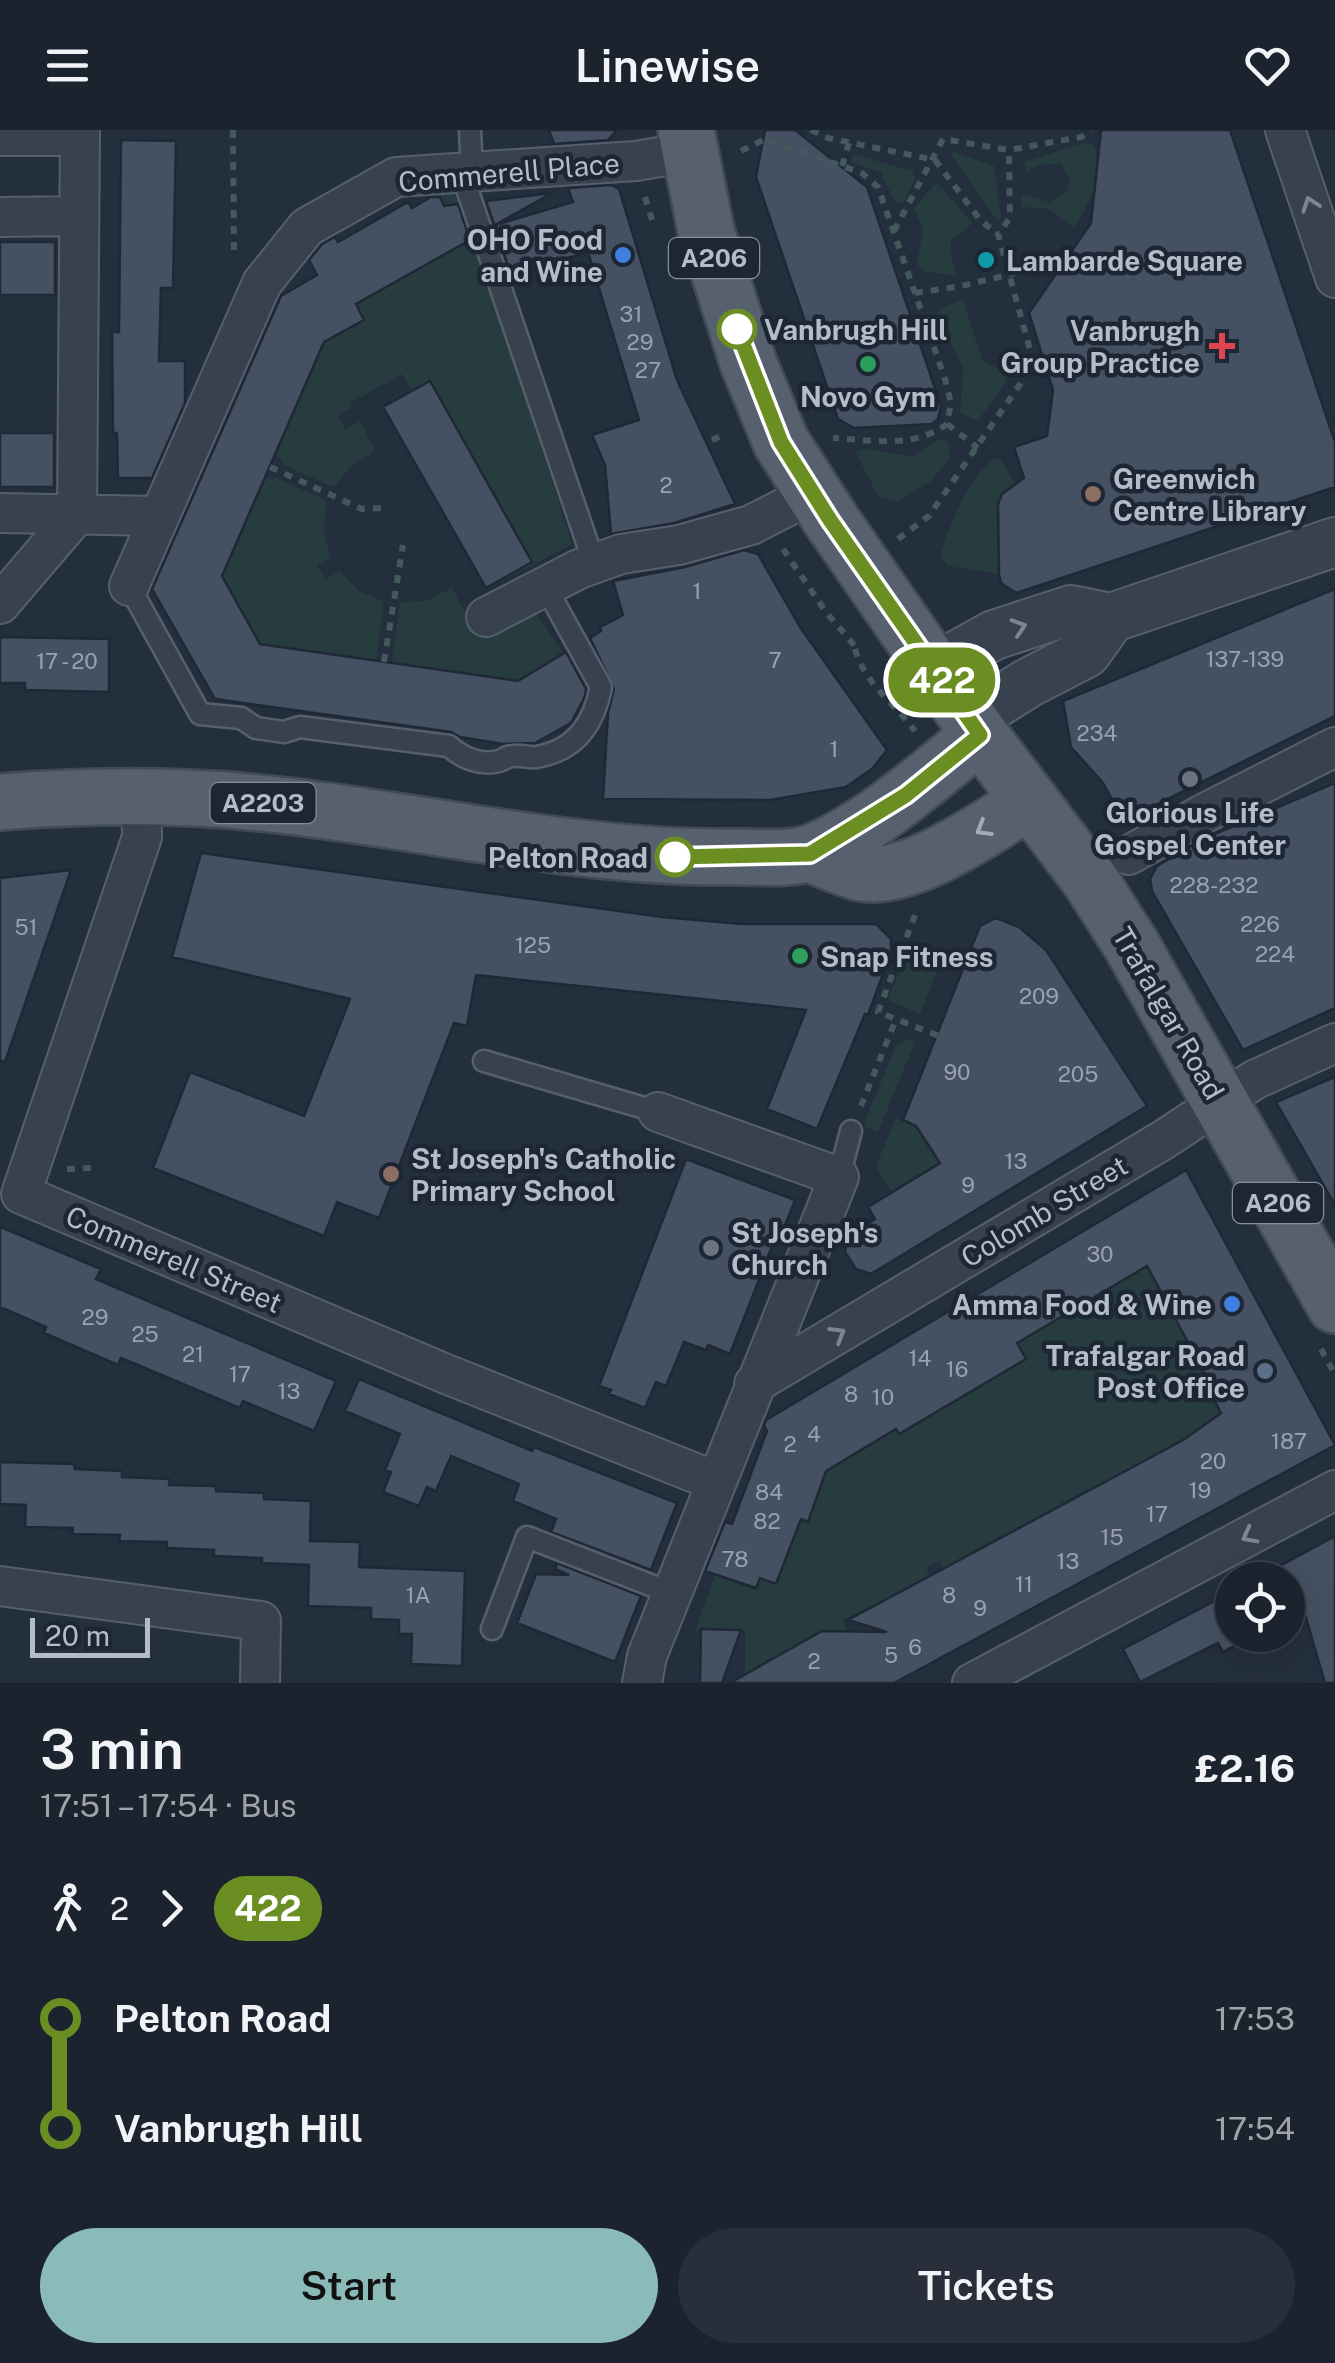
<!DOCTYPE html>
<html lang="en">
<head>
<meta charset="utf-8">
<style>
	body { margin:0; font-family:"Public Sans",sans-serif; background:#282f3a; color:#f1f3f6; height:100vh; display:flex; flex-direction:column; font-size:38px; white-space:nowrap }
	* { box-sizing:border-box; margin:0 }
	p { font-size:32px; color:#a0a4aa }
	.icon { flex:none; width:55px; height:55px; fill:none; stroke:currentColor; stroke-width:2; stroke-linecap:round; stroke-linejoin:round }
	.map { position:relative; height:1553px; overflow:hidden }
	.sheet { display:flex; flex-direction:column; background:#1b232e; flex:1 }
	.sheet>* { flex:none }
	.badge { padding:0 20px; border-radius:32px; font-size:35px; line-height:65px }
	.buttons { position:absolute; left:1215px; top:1432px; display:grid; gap:20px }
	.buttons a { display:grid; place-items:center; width:90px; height:90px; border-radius:50%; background:#1b232e; box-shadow:0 10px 40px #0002,0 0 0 2px #39404a; font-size:50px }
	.scale { position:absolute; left:30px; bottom:25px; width:120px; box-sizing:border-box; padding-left:10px; border:5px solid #b4bcc9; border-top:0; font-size:28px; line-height:35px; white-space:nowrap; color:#b4bcc9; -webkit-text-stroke:8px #1d2633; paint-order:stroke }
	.map>.badge { position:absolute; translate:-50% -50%; box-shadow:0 0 0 5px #fff }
	.legs { display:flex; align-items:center; gap:15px; height:110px; padding:0 40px; font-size:32px }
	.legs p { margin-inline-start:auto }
	.summary { display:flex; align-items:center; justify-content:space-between; height:170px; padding:0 40px }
	h1 { font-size:55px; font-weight:600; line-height:75px }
	.primary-button { display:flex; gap:20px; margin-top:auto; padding:20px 40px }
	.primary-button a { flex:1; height:115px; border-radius:60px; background:#8bbbb9; color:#111; font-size:40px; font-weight:600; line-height:115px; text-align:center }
	.primary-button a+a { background:#282f3a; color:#f1f3f6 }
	ul { padding:0 40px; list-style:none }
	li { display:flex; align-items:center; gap:35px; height:110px; font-size:38px }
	li i { display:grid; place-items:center; width:15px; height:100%; margin:0 12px; background:currentColor }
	li i::after { content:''; width:25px; height:25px; margin:-12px; border:8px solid; border-radius:50%; background:#1b232e }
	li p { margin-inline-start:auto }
	li:first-child i { background:linear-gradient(#0000 50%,currentColor 0) }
	li:last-child i { background:linear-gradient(currentColor 50%,#0000 0) }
	header { display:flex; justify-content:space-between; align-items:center; height:130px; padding:0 40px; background:#1b232e; font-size:45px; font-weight:600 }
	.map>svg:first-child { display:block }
	.green { fill:#263c3f }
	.building { fill:#455162; stroke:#1f2835; stroke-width:2.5 }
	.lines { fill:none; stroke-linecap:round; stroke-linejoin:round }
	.service-casing { stroke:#565f6c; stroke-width:25 }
	.minor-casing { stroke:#565f6c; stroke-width:42 }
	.tertiary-casing { stroke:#565f6c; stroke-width:52 }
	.primary-casing { stroke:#414a57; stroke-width:60 }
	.path { stroke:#44595c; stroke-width:6; stroke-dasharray:8 8; stroke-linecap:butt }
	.service { stroke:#38414e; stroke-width:20 }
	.minor { stroke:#38414e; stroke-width:38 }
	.tertiary { stroke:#38414e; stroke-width:48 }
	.primary { stroke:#56606e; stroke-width:55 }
	.oneway { stroke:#7c8592 }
	.oneway2 { stroke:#a1aab7 }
	.line-1-casing { stroke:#fff; stroke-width:22 }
	.line-1 { stroke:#6b8e23; stroke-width:15 }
	.shop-dot { fill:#3f7fe0; stroke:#1d2633; stroke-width:4 }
	.culture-dot { fill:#0f9aa8; stroke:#1d2633; stroke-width:4 }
	.stop-1-dot { fill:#fff; stroke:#6b8e23; stroke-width:5 }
	.health-dot { fill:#e0444e; stroke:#1d2633; stroke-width:4 }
	.leisure-dot { fill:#2e9e5b; stroke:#1d2633; stroke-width:4 }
	.education-dot { fill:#8d6e63; stroke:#1d2633; stroke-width:4 }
	.worship-dot { fill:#6b7280; stroke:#1d2633; stroke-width:4 }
	.service-dot { fill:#5c6f8a; stroke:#1d2633; stroke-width:4 }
	.labels { text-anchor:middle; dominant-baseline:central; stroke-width:9; stroke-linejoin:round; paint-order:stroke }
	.number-label { font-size:22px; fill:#98a1af }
	.shield { fill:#1d2633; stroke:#878f9c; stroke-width:2.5 }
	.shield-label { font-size:25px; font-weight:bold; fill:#b4bcc9 }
	.street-label { font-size:28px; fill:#b4bcc9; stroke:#1d2633 }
	.poi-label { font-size:28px; font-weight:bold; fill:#b4bcc9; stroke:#1d2633; text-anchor:start }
	.stop-label { font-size:28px; font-weight:bold; fill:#b4bcc9; stroke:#1d2633; text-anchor:start }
</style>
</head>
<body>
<header><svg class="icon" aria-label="menu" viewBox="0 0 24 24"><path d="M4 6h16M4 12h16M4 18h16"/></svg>Linewise<svg class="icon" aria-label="heart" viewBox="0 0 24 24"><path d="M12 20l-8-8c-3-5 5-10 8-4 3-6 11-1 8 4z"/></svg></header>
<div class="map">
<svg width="1335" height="1553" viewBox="0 0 1335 1553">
	<rect width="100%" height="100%" fill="#242f3e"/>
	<!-- green -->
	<path class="green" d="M1085 13 1093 15C1107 43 1089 74 1074 97L1049 79 1021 77 1022 65 1049 72 1067 61 1070 49 1061 34 1037 35 1027 42 1024 32Z
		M952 21 994 36 1001 86 997 90 950 23Z
		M853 24 912 41 915 48 903 74 894 71 881 42 851 32Z
		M938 54 973 93 951 110 950 121 956 146 923 141 917 134 923 99 914 79 933 56Z
		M438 63H455L463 70 572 414 489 458H486L531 432 429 251 412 261 402 244 350 273 352 278 337 285 345 299 360 291 375 321 351 336 334 357 283 335 281 328 275 326 324 212 364 190 356 174 463 113Z
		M963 170 982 230 1010 245 978 291 960 283 963 238 937 184 942 177Z
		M940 309 948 312 950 328 931 351 899 371 878 366 856 323 864 318 912 327Z
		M995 328 1000 329 1017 356 1002 364 998 374 999 444 947 436 940 425C951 393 967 349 995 328Z
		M266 348H277L327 371 323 400 331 427 317 436 326 449 339 441 359 461 384 472 376 531 260 514 222 446Z
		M452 458 477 503 520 480 537 484 568 530 554 529 518 551 392 533 400 473 428 470Z
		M912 810 944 823 920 884 888 870Z
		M907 909 915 912 878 1002 863 996 896 915Z
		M896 988 958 1012 936 1027 939 1033 892 1063 876 1036Z
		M1167 1104 1245 1245 1211 1263 1221 1283 1185 1307 1201 1339 1132 1338 1106 1352 1105 1391 1087 1359 1062 1373 1079 1405 1062 1414 1046 1384 1019 1398 1034 1429 1018 1437 1001 1406 974 1420 990 1452 952 1453 939 1431 926 1438 946 1476 914 1454 900 1462 904 1470 894 1504 886 1508 870 1476 842 1491 859 1523 842 1532 824 1500 797 1515 814 1547 795 1553 780 1524 766 1531 778 1553H745V1500L701 1499 694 1503 715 1445 755 1460 760 1448 776 1454 801 1389 809 1391 813 1378 791 1369 823 1343 867 1317 870 1300 877 1311 889 1304 873 1276 889 1286 900 1304 914 1295 896 1263 924 1290 982 1255 962 1223 990 1250 1026 1229 1015 1210 1064 1185Z"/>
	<!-- building -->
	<path class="building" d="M549 0H617L608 10 554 14Z
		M765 0H795L867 57 941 276 938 289 932 294 854 298 838 289 756 47Z
		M1101 0H1230L1335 312V357L1016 463 1001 453 999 444 998 374 1002 364 1024 348 1014 317 1047 306 1053 260 1029 183 1091 93Z
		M121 10 176 11 173 158H161L159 231H185V273L152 348H118L117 303H113L112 202H119Z
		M611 55 619 59 677 250 735 374 674 393 611 404 605 335 592 305 639 290 588 122 511 145 486 71 552 63 495 95 573 72 568 58Z
		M431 67H440L444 76 458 74 470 110 356 174 364 190 324 212 222 446 260 514 518 551 566 522 586 559 585 566 571 593 535 613 503 614 460 607 451 602 215 569 152 459 281 166 317 145 309 130 322 114 335 107 338 112 408 72 412 78Z
		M0 112H55V165H0Z
		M430 251 532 432 486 458 383 277Z
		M0 303H54V357H0Z
		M744 420 758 424 800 497 887 620 873 638 846 657 770 670 603 669 608 583 614 559 590 508 601 501 600 497 623 485 613 451 685 437Z
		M1335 459V586L1139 683 1124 681 1115 675 1103 653 1071 617 1063 571Z
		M0 507 109 509V562L25 560V553H0Z
		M1335 653V878L1243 920 1152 761 1150 749 1157 736 1203 709Z
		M201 723 662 787 742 794H876L891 809V822L868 885 865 884 817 999 767 979 806 880 476 845 467 896 454 893 379 1088 337 1072 324 1106 153 1038 190 942 304 986 350 869 172 827Z
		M71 740 5 932 0 931V748Z
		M996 788 1019 797 1046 820 1147 976 871 1144 856 1139 845 1122 848 1106 875 1089 868 1077 940 1033 916 996 903 990 980 796Z
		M1335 947V1075L1276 972Z
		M686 1029 795 1070 783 1101H778L730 1224 708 1215 706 1220 684 1212 666 1256 656 1252 645 1278 609 1264 611 1260 599 1256Z
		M1186 1040 1335 1315 894 1553H730L822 1501 887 1502 848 1490 1185 1309 1221 1283 1211 1263 1214 1261 1147 1136 1017 1213 1026 1229 899 1304 896 1299 826 1341 808 1392 801 1389 776 1454 760 1448 756 1458 705 1441 725 1392 732 1394 767 1301 764 1296 766 1290Z
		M0 1097 101 1139 96 1149 336 1251 314 1301 243 1271 240 1278 121 1228 118 1235 44 1203 46 1197 0 1177Z
		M359 1249 532 1321 534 1317 677 1373 651 1440 551 1402 556 1389 513 1371 519 1354 451 1326 436 1361 427 1357 419 1376 383 1362 391 1342 385 1340 400 1304 345 1281Z
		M0 1332 74 1334 75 1339 122 1341V1347L170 1349 169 1355 216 1356V1361L264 1363V1369L311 1371 310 1411 360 1412 359 1437 465 1441 462 1536 411 1534 412 1504H399V1490L371 1489V1478L308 1476 309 1435 262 1433V1428L214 1426V1420L167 1418V1412L119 1411 120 1405 72 1404 73 1398 25 1397 26 1375 0 1374Z
		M1335 1406V1553H1325L1303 1478 1288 1487V1450H1254Z
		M557 1433 641 1466 615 1532 517 1493 536 1444 569 1445 555 1439Z
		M1232 1462V1505H1254L1223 1522 1218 1513 1140 1552 1123 1519Z
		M701 1499 741 1500 722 1553H700Z"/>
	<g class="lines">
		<defs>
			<path id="service" d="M470 0 472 43
				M462 44 594 433
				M129 456 200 584 241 588 256 598 284 602 300 597 449 616C462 628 481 636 499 631 509 628 503 626 514 626 522 625 529 628 537 627 576 620 594 593 601 557L545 456
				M484 931 658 982
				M839 1047 851 1001
				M492 1499 527 1407 671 1463"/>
			<path id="minor" d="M1285 0 1335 148
				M0 6H80
				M0 87 79 86
				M0 383 158 386
				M129 456 262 153 307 97 396 47 636 31 688 22
				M0 474 77 384 80 0
				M486 487 579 439 621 424 679 415 751 395 813 363
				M141 665 142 707 21 1064 446 1244 715 1351
				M1129 725 1201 685 1335 617
				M754 1254 1163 1010 1254 950 1335 913
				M0 1456 261 1491 260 1553
				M642 1553 647 1526 839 1047 658 982
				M972 1553 1335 1360"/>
			<path id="tertiary" d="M934 538 994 505 1071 480 1111 488 1335 412
				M969 590 1028 553 1086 523 1111 488"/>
			<path id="primary" d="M686 0 706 101 748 232 781 312 831 390 980 605 1090 750 1132 816 1335 1175
				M0 672C94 665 186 664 279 675 430 692 577 728 730 727 755 726 789 731 813 722 870 699 932 644 980 605
				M810 724C826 730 844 739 861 743 908 753 990 696 1029 671"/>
		</defs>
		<!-- service casing -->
		<use href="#service" class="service-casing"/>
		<!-- minor casing -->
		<use href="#minor" class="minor-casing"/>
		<!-- tertiary casing -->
		<use href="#tertiary" class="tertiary-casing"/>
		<!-- primary casing -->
		<use href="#primary" class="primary-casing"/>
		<!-- path -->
		<path class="path" d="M233 0 234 126
			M811 0 828 8 935 30 981 91 998 104
			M741 21 765 9 862 43 878 57 945 249 951 273 947 294C913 319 873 310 833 308
			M842 36 849 13
			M645 67 653 93
			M894 101 943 9 1009 20 1081 7 1091 0
			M915 163 961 156 1046 136
			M947 294 978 318
			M712 310 723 305
			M270 337 362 379 383 378
			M898 409 929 386 1034 234 998 104 1010 88 1009 20
			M783 419 826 482 859 521
			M855 519C865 554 894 573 915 601
			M384 532 403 415
			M915 785 878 882 939 906
			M861 976 896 889
			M67 1039 91 1038
			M1321 1219 1335 1245"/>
		<!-- service -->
		<use href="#service" class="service"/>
		<!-- minor -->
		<use href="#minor" class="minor"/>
		<!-- tertiary -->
		<use href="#tertiary" class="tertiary"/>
		<!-- primary -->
		<use href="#primary" class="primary"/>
	</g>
	<!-- one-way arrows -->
	<defs><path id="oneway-chevron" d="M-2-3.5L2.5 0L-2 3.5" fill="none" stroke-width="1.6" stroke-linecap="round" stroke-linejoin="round" transform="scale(2.5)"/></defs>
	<g class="oneway">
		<use href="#oneway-chevron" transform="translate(1310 74) rotate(-109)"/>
		<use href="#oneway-chevron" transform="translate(1019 497) rotate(-18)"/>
		<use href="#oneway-chevron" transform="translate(838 1204) rotate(-31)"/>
		<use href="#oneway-chevron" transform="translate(1249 1406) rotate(152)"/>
	</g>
	<use class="oneway2" href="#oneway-chevron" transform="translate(983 699) rotate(149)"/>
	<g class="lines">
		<defs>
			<path id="line-1" d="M675 727 810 724 906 665 980 605 830 390 781 312 737 199"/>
		</defs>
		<!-- line-1 casing -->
		<use href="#line-1" class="line-1-casing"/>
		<!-- line-1 -->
		<use href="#line-1" class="line-1"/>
	</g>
	<!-- markers -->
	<g class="shop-dot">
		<circle cx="623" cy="125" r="10"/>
		<circle cx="1232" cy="1174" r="10"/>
	</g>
	<circle class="culture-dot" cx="986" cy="130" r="10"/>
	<g class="stop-1-dot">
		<circle cx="737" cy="199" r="18"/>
		<circle cx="675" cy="727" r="18"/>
	</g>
	<path class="health-dot" d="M1217 201h10v10h10v10h-10v10h-10v-10h-10v-10h10z"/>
	<g class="leisure-dot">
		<circle cx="868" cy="234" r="10"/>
		<circle cx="800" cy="826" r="10"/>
	</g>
	<g class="education-dot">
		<circle cx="1093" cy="364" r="10"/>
		<circle cx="391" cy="1044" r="10"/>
	</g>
	<g class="worship-dot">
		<circle cx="1190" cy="649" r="10"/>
		<circle cx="711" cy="1118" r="10"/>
	</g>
	<circle class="service-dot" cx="1265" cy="1241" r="10"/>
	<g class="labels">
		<!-- number labels -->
		<g class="number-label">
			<text x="631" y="184">31</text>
			<text x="640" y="212">29</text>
			<text x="648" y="240">27</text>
			<text x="666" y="355">2</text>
			<text x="697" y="461">1</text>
			<text x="1245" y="529">137-139</text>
			<text x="775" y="530">7</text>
			<text x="67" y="531">17 - 20</text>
			<text x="1097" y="603">234</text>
			<text x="834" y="619">1</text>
			<text x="1214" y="755">228-232</text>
			<text x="1260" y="794">226</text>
			<text x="26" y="797">51</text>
			<text x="533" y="815">125</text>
			<text x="1275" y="824">224</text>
			<text x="1039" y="866">209</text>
			<text x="957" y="942">90</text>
			<text x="1078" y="944">205</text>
			<text x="1016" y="1031">13</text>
			<text x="968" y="1055">9</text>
			<text x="1100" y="1124">30</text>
			<text x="95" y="1187">29</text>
			<text x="145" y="1204">25</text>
			<text x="193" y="1224">21</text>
			<text x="920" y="1228">14</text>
			<text x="957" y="1239">16</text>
			<text x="240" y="1244">17</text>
			<text x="289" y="1261">13</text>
			<text x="851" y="1264">8</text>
			<text x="883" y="1267">10</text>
			<text x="814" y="1304">4</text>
			<text x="1289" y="1311">187</text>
			<text x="790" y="1314">2</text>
			<text x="1213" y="1331">20</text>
			<text x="1200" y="1360">19</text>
			<text x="769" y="1362">84</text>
			<text x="1157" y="1384">17</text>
			<text x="767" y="1391">82</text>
			<text x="1112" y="1407">15</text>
			<text x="735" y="1429">78</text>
			<text x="1068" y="1431">13</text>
			<text x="1024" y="1454">11</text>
			<text x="418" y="1465">1A</text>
			<text x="949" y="1465">8</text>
			<text x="980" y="1478">9</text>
			<text x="915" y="1517">6</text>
			<text x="891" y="1525">5</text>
			<text x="814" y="1531">2</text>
		</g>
		<!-- shield labels -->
		<g class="shield">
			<rect x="669" y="108" width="90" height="40" rx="8"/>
			<rect x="210.5" y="653" width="105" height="40" rx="8"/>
			<rect x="1233" y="1053" width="90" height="40" rx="8"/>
		</g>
		<g class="shield-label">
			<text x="714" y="128">A206</text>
			<text x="263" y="673">A2203</text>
			<text x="1278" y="1073">A206</text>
		</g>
		<!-- street labels -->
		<g class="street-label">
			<text transform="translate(509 42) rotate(-5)">Commerell Place</text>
			<text transform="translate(1169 883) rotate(60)">Trafalgar Road</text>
			<text transform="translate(1044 1081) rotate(-31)">Colomb Street</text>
			<text transform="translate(174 1129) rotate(23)">Commerell Street</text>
		</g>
		<!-- poi labels -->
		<g class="poi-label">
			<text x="603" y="109" text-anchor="end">OHO Food<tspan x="603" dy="32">and Wine</tspan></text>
			<text x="1006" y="130">Lambarde Square</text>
			<text x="1200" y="200" text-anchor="end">Vanbrugh<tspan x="1200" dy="32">Group Practice</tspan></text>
			<text x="868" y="266" text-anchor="middle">Novo Gym</text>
			<text x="1113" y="348">Greenwich<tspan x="1113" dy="32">Centre Library</tspan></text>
			<text x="1190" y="682" text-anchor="middle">Glorious Life<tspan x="1190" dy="32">Gospel Center</tspan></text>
			<text x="820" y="826">Snap Fitness</text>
			<text x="411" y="1028">St Joseph's Catholic<tspan x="411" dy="32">Primary School</tspan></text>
			<text x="731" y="1102">St Joseph's<tspan x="731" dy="32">Church</tspan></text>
			<text x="1212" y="1174" text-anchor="end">Amma Food &amp; Wine</text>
			<text x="1245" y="1225" text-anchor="end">Trafalgar Road<tspan x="1245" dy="32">Post Office</tspan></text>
		</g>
		<!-- stop labels -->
		<g class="stop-label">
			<text x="764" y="199">Vanbrugh Hill</text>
			<text x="648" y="727" text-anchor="end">Pelton Road</text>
		</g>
	</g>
</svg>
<div class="buttons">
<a><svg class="icon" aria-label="locate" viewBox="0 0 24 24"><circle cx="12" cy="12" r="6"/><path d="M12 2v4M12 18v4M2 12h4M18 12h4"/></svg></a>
</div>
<div class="scale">20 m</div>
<b class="badge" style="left:942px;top:550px;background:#6b8e23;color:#fff">422</b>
</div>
<section class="sheet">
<div class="summary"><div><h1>3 min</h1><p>17:51 – 17:54 · Bus</p></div><b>£2.16</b></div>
<div class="legs"><svg class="icon" aria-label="walk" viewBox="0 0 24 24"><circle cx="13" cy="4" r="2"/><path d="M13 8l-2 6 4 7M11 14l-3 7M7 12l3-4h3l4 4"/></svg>2<svg class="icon" aria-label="forward" viewBox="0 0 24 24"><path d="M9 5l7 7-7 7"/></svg><b class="badge" style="background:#6b8e23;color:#fff">422</b></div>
<ul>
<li><i style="color:#6b8e23"></i><b>Pelton Road</b><p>17:53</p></li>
<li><i style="color:#6b8e23"></i><b>Vanbrugh Hill</b><p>17:54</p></li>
</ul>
<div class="primary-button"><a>Start</a><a>Tickets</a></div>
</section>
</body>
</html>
